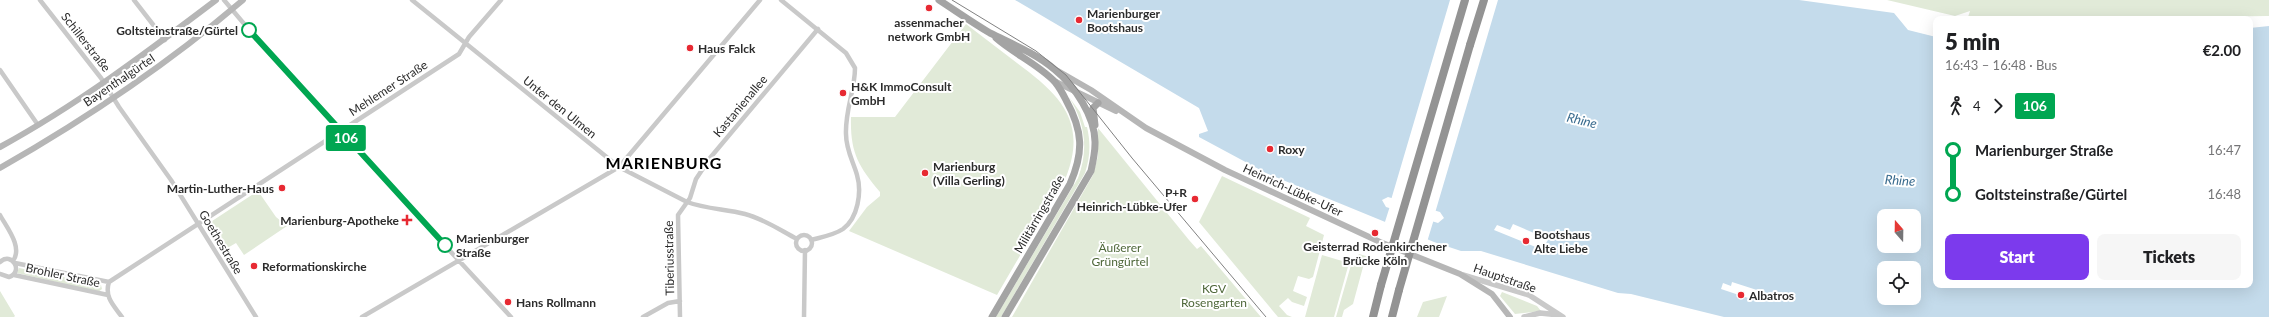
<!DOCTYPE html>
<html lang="en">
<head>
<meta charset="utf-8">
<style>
	body { margin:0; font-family:Lato,sans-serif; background:#f6f6f6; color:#202124; height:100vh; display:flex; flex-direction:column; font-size:15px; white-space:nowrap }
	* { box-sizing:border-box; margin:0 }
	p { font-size:13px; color:#757577 }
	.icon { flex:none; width:22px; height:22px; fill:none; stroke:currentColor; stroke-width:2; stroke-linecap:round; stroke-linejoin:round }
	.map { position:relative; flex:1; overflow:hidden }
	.sheet { position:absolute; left:1933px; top:16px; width:320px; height:272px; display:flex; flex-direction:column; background:#fff; border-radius:8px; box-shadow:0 4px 16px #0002 }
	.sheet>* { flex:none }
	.badge { padding:0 8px; border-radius:3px; font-size:14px; line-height:26px }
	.needle { width:26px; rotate:340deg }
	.buttons { position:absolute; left:1877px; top:209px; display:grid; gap:8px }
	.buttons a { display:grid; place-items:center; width:44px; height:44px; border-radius:8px; background:#fff; box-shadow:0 4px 16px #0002; font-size:20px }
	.map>.badge { position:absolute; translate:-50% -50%; box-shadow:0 0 0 2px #fff }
	.legs { display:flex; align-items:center; gap:6px; height:44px; padding:0 12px; font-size:13px }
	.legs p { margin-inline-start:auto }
	.head { display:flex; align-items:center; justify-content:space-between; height:68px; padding:0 12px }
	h1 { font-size:22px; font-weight:800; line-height:30px }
	.cta { display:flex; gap:8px; margin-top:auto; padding:8px 12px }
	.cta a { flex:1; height:46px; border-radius:8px; background:#7c3aed; color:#fff; font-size:16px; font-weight:800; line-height:46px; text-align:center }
	.cta a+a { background:#f6f6f6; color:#202124 }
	ul { padding:0 12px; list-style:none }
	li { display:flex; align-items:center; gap:14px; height:44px; font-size:15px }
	li i { display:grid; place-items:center; width:6px; height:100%; margin:0 5px; background:currentColor }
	li i::after { content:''; width:10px; height:10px; margin:-5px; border:3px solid; border-radius:50%; background:#fff }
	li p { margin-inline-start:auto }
	li:first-child i { background:linear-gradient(#0000 50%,currentColor 0) }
	li:last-child i { background:linear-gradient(currentColor 50%,#0000 0) }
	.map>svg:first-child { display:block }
	.green { fill:#e1ead8 }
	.water { fill:#c4dbeb; fill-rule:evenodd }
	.pier { fill:#fff }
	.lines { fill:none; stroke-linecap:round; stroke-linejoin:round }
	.minor { stroke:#c9c9c9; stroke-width:4.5 }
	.tertiary { stroke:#c9c9c9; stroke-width:5.5 }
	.secondary { stroke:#b6b6b6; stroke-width:6 }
	.primary { stroke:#a4a4a4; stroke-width:7 }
	.motorway { stroke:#939393; stroke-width:8 }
	.tram { stroke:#818181; stroke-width:1 }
	.motorway-bridge { stroke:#939393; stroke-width:8 }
	.line-1-casing { stroke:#fff; stroke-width:9 }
	.line-1 { stroke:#00a651; stroke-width:6 }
	.poi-dot { fill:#e72932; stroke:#fff; stroke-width:1.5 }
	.stop-1-dot { fill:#fff; stroke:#00a651; stroke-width:2 }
	.labels { text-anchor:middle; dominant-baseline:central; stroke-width:4; stroke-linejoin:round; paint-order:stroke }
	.poi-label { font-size:12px; font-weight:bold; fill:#2c2c2c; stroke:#fff; text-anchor:start }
	.stop-label { font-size:12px; font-weight:bold; fill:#2c2c2c; stroke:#fff; text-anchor:end }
	.street-label { font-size:12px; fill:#2c2c2c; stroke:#fff }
	.park-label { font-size:12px; fill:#4e6739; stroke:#fff }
	.water-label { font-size:13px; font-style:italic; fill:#396b8e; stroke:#fff }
	.district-label { font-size:16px; font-weight:bold; letter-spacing:1px; fill:#000; stroke:#fff }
</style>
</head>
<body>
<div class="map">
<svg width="2269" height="317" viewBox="0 0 2269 317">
	<rect width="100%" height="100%" fill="#fff"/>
	<!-- green -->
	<path class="green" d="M1887 0H2269V16L2002 19 1968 17 1970 11 1955 16Z
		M966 24C983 37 1000 50 1017 63 1059 94 1088 121 1066 177L997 295 849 231 867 207 880 196V192C858 166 850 152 851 117H895Z
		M1069 97 1080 112 1085 127H1087C1091 144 1090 157 1085 173L1001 317H996L1078 178C1089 149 1085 123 1069 97Z
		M1098 128 1189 240 1197 249 1201 246 1261 317H1012L1093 175 1098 156Z
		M1222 176 1310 218 1306 226 1324 235 1313 277 1309 279 1298 276 1293 291 1307 297 1304 306 1292 302 1288 298 1279 306 1287 315 1292 317H1278L1199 222Z
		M258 191 276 217 287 226 244 255 236 243 224 250 206 225Z
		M1359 254 1366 256 1353 304 1344 310 1342 317H1336L1351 265Z
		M1322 255 1349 263 1334 317H1305Z
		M19 268 101 285 102 289 98 292 17 273Z
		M0 291 15 316 14 317H0Z
		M1502 292 1537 306 1541 311 1515 314 1500 296Z
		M1447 296 1439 317H1417L1423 302Z"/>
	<!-- water -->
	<path class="water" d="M1015 0H1799L1894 13 1908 30 1936 37V285H2250V28L2269 26V317H1724L1631 294 1618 293 1481 251H1461L1434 242 1266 173 1199 137V134L1208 131 1199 108ZM1388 197 1440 212 1444 218 1438 223 1386 207 1382 200ZM1884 216H1914V246H1884ZM1884 268H1914V298H1884Z"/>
	<!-- pier -->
	<path class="pier" d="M1450 0H1498L1435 213 1391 200Z
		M1390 206 1434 219 1427 242 1384 225Z
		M1513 224 1548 239 1543 250 1494 230 1497 225 1510 230Z
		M1732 282 1760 291 1757 301 1721 289 1723 283 1731 286Z"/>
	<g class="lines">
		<!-- minor -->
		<path class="minor" d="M40 0 101 78 119 107 171 180 256 317
			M134 0 165 40
			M224 0 282 69 511 317
			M412 0 619 167 687 202C706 209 726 209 745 214 764 219 780 230 797 239
			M781 0 846 53 855 68C855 90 845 110 846 134 846 150 853 161 857 175 862 192 858 218 843 229 834 235 822 237 811 240
			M0 70 38 125
			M0 215C7 228 23 247 13 261
			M796 243a8 8 0 1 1 16 0a8 8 0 1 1-16 0Z
			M0 262C12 251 24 272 9 277L0 274
			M15 263 109 282
			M14 275 108 295
			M122 317C114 306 104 297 109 282L459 54 469 37 501 0
			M362 317 619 167 760 0
			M643 317 668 303 680 301
			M680 317 678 215 690 198 696 179 710 158 818 29
			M804 317 805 250"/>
		<!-- tertiary -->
		<path class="tertiary" d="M1463 275 1529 295 1563 317
			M1524 317 1540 313 1559 315"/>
		<!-- secondary -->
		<path class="secondary" d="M1058 71 1091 90 1146 128 1225 170 1380 242 1460 274 1492 294 1510 317
			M1056 82 1116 111
			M0 147C77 105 146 53 216 0
			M0 168C86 119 168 64 243 0"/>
		<!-- primary -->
		<path class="primary" d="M939 0C956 11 973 23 990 33 1012 44 1035 53 1054 69 1074 85 1096 117 1095 144 1095 153 1093 162 1091 171L1005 317
			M1095 125 1093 108 1098 103
			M992 317 1070 184C1084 152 1083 131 1066 100 1063 94 1059 87 1055 82 1038 64 1014 54 996 38"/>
		<!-- motorway -->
		<path class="motorway" d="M1470 45 1484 0
			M1373 317 1381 285
			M1392 317 1399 290"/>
		<!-- tram -->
		<path class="tram" d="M952 0 1036 51 1066 75 1132 158 1266 317"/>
		<!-- motorway-bridge -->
		<path class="motorway-bridge" d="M1381 285 1465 0
			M1399 290 1470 45"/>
	</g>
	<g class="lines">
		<defs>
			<path id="line-1" d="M249 30 445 245"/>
		</defs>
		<!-- line-1 casing -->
		<use href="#line-1" class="line-1-casing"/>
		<!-- line-1 -->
		<use href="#line-1" class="line-1"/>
	</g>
	<!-- markers -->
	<g class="poi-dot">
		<circle cx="929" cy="8" r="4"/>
		<circle cx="1079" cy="20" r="4"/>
		<circle cx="690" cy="48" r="4"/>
		<circle cx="843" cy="93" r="4"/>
		<circle cx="1270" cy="149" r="4"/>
		<circle cx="925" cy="173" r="4"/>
		<circle cx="282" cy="188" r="4"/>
		<circle cx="1195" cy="199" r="4"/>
		<path d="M405 214h4v4h4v4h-4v4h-4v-4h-4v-4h4z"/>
		<circle cx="1375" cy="233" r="4"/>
		<circle cx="1526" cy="241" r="4"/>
		<circle cx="254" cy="266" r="4"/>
		<circle cx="1741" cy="295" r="4"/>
		<circle cx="508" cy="302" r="4"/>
	</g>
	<g class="stop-1-dot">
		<circle cx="249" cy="30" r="7"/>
		<circle cx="445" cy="245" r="7"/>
	</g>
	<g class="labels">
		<!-- poi labels -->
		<g class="poi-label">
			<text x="1087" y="13">Marienburger<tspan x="1087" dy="14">Bootshaus</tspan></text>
			<text x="929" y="22" text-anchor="middle">assenmacher<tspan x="929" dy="14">network GmbH</tspan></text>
			<text x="698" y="48">Haus Falck</text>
			<text x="851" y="86">H&amp;K ImmoConsult<tspan x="851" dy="14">GmbH</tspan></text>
			<text x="1278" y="149">Roxy</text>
			<text x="933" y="166">Marienburg<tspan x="933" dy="14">(Villa Gerling)</tspan></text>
			<text x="274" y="188" text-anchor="end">Martin-Luther-Haus</text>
			<text x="1187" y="192" text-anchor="end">P+R<tspan x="1187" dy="14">Heinrich-Lübke-Ufer</tspan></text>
			<text x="399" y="220" text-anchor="end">Marienburg-Apotheke</text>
			<text x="1534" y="234">Bootshaus<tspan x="1534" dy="14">Alte Liebe</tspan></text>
			<text x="1375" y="246" text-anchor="middle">Geisterrad Rodenkirchener<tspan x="1375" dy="14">Brücke Köln</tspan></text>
			<text x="262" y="266">Reformationskirche</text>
			<text x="1749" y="295">Albatros</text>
			<text x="516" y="302">Hans Rollmann</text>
		</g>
		<!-- stop labels -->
		<g class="stop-label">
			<text x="238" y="30">Goltsteinstraße/Gürtel</text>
			<text x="456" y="238" text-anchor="start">Marienburger<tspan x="456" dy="14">Straße</tspan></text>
		</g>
		<!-- street labels -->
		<g class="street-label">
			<text transform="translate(86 42) rotate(52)">Schillerstraße</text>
			<text transform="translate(119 80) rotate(-34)">Bayenthalgürtel</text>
			<text transform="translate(388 88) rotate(-33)">Mehlemer Straße</text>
			<text transform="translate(740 106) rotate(-50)">Kastanienallee</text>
			<text transform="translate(560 107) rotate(39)">Unter den Ulmen</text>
			<text transform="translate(1293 190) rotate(25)">Heinrich-Lübke-Ufer</text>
			<text transform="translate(1039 214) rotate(-60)">Militärringstraße</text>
			<text transform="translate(221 242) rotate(59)">Goethestraße</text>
			<text transform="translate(669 258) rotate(-91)">Tiberiusstraße</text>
			<text transform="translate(63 275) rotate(12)">Brohler Straße</text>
			<text transform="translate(1505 278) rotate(19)">Hauptstraße</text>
		</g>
		<!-- park labels -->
		<g class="park-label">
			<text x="1120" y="247">Äußerer<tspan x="1120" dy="14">Grüngürtel</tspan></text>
			<text x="1214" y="288">KGV<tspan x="1214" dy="14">Rosengarten</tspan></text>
		</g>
		<!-- water labels -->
		<g class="water-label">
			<text transform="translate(1582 120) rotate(14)">Rhine</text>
			<text transform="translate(1900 180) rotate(4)">Rhine</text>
		</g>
		<!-- district labels -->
		<g class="district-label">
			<text x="664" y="162">MARIENBURG</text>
		</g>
	</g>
</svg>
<div class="buttons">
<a><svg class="needle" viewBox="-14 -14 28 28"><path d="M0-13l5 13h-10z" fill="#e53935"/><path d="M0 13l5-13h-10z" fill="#757577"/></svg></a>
<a><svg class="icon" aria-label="locate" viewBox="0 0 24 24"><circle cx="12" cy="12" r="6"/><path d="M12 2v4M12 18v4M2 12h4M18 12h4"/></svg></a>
</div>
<b class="badge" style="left:346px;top:138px;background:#00a651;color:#fff">106</b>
<section class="sheet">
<div class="head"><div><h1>5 min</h1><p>16:43 – 16:48 · Bus</p></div><b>€2.00</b></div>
<div class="legs"><svg class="icon" aria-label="walk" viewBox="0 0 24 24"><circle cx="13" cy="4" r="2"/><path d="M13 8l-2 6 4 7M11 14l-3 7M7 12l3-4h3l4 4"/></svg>4<svg class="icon" aria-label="forward" viewBox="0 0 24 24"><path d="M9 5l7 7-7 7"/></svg><b class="badge" style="background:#00a651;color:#fff">106</b></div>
<ul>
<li><i style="color:#00a651"></i><b>Marienburger Straße</b><p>16:47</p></li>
<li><i style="color:#00a651"></i><b>Goltsteinstraße/Gürtel</b><p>16:48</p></li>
</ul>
<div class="cta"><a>Start</a><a>Tickets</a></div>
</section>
</div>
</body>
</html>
